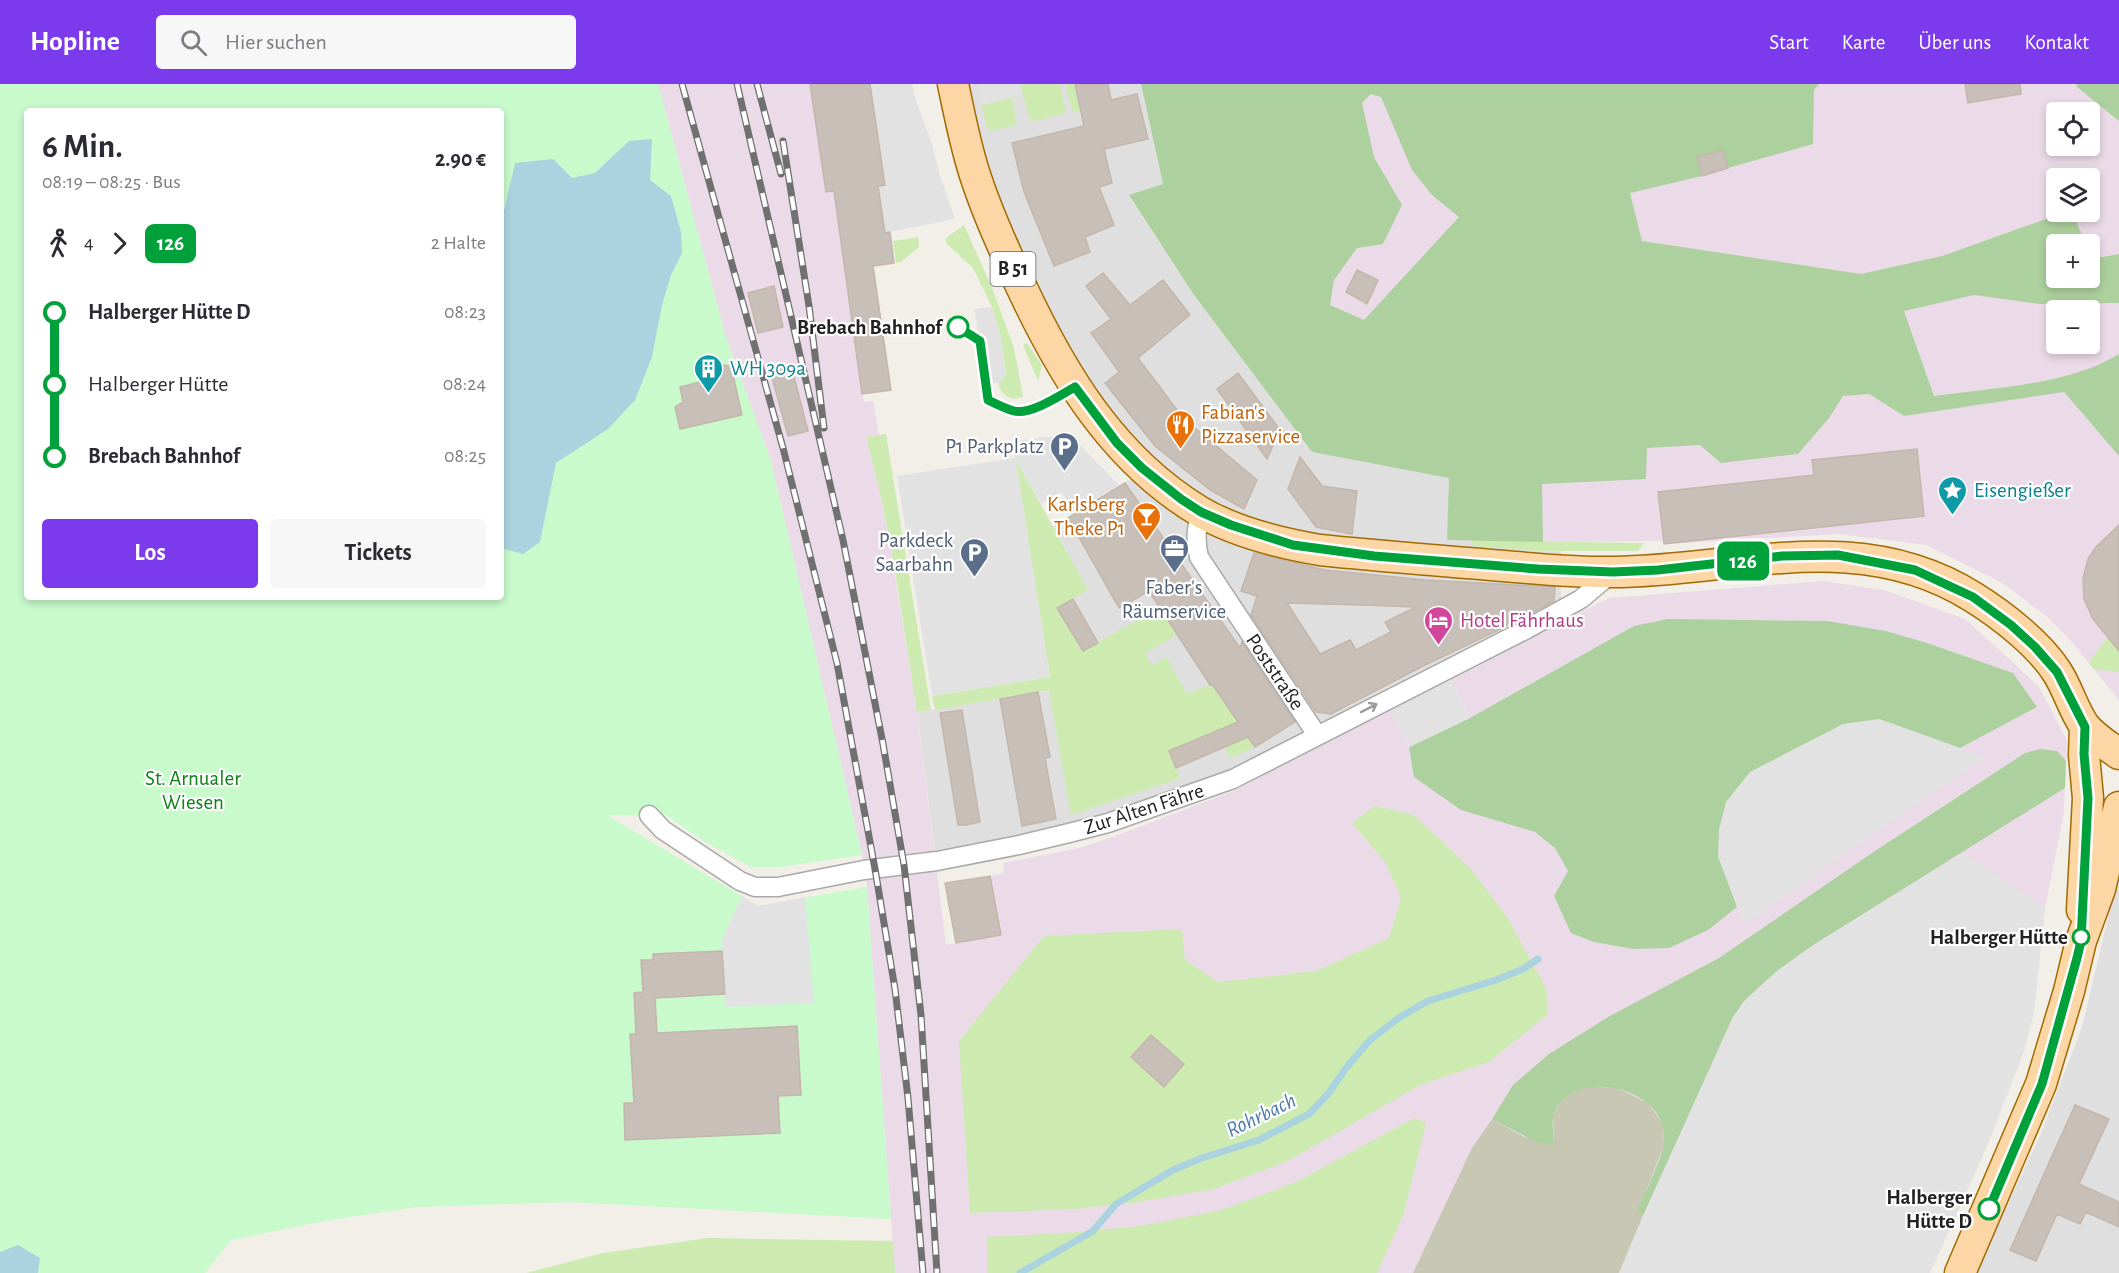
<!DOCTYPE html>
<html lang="de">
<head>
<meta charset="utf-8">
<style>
	body { margin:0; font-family:"Alegreya Sans",sans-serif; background:#f7f7f7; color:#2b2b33; height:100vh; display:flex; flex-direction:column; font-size:22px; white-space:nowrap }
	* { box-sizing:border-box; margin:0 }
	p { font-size:20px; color:#7c7c81 }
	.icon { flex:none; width:33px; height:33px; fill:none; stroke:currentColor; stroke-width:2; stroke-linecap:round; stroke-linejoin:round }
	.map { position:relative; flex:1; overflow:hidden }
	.sheet { position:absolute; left:24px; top:24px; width:480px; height:492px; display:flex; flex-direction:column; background:#fff; border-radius:6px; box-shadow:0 3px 9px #0003 }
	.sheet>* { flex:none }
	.badge { padding:0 12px; border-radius:9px; font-size:21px; line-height:39px }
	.controls { position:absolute; left:2046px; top:18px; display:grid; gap:12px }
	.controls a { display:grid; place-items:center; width:54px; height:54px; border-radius:6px; background:#fff; box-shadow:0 3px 9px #0003; font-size:30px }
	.map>.badge { position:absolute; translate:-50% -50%; box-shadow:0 0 0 3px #fff }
	.legs { display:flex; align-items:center; gap:9px; height:66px; padding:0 18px; font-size:20px }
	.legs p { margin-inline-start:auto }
	.head { display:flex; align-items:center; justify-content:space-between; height:102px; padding:0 18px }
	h1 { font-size:33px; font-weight:700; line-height:45px }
	.primary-button { display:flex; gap:12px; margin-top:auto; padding:12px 18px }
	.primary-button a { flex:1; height:69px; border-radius:6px; background:#7c3aed; color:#fff; font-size:24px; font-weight:700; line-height:69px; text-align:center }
	.primary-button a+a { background:#f7f7f7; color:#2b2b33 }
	ul { padding:0 18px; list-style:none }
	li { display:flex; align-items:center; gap:21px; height:72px; font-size:22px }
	li i { display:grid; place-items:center; width:9px; height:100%; margin:0 8px; background:currentColor }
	li i::after { content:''; width:15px; height:15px; margin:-8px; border:4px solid; border-radius:50%; background:#fff }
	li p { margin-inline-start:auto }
	li:first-child i { background:linear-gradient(#0000 50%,currentColor 0) }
	li:last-child i { background:linear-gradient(currentColor 50%,#0000 0) }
	header { display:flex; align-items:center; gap:36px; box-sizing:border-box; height:84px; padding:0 30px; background:#7c3aed; color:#fff }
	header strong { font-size:28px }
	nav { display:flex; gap:33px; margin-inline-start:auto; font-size:21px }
	.search { width:420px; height:54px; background:#f7f7f7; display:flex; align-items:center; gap:15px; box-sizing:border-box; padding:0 21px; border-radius:6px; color:#7c7c81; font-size:22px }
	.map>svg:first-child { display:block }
	.residential { fill:#e0dfdf }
	.industrial { fill:#ebdbe8; fill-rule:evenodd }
	.construction { fill:#c7c7b4 }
	.grass { fill:#cdebb0 }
	.forest { fill:#add19e; fill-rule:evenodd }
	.park { fill:#c8facc; fill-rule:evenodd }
	.parking { fill:#e2e2e2 }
	.water { fill:#aad3df }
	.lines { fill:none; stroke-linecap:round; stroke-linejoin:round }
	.stream { stroke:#aad3df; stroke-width:7 }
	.building { fill:#c7bfb8; stroke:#c4b6ab; stroke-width:1.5; fill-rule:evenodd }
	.minor-casing { stroke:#a9a9a9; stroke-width:21 }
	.primary-casing { stroke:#a06b00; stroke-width:33 }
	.minor { stroke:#fff; stroke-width:18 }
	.primary { stroke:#fcd6a4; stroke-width:30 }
	.rail-casing { stroke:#707070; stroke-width:7 }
	.rail { stroke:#fff; stroke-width:4.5; stroke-dasharray:14; stroke-linecap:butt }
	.oneway { stroke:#9c9c9c }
	.line-1-casing { stroke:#fff; stroke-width:14 }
	.line-1 { stroke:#00a13a; stroke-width:9 }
	.stop-1-dot { fill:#fff; stroke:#00a13a; stroke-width:3 }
	.labels { text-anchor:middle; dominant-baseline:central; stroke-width:4.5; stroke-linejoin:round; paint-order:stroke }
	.shield { fill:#fff; stroke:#646464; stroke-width:1.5 }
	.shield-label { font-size:20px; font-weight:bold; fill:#222 }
	.stop-label { font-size:21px; font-weight:bold; fill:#222; stroke:#fff; text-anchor:end }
	.culture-label { font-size:21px; fill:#0d838f; stroke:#fff; text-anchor:start }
	.food-label { font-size:21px; fill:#c56008; stroke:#fff; text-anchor:start }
	.service-label { font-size:21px; fill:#4e5e75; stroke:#fff; text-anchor:end }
	.hotel-label { font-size:21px; fill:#b23c85; stroke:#fff; text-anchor:start }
	.street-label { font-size:21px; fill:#222; stroke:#fff }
	.park-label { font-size:21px; fill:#0c8416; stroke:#fff }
	.water-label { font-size:22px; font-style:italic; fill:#4a7aab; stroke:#fff }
</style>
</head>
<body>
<header>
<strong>Hopline</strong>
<div class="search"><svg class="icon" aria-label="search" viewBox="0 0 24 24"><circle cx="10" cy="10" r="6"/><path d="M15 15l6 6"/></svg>Hier suchen</div>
<nav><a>Start</a><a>Karte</a><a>Über uns</a><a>Kontakt</a></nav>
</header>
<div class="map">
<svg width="2119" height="1189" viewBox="0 0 2119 1189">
	<rect width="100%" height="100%" fill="#f2efe9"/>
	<!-- residential -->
	<path class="residential" d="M966 0H1141L1163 100 1129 112 1194 211 1312 368 1450 394 1447 456 1561 458V517L1228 687 1066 742 935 769 917 628 1083 601 1057 524 1088 506 1053 442 1156 379 1103 320 1068 266 1038 209 991 92Z
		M2119 788V1189H1975L2040 1052 2082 943Z"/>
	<!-- industrial -->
	<path class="industrial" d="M658 0H912L917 20 932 60 890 148 894 179 844 186 864 318 873 317 879 351 866 354 876 389 890 461 917 628 946 861 1000 851 990 792 1003 789 1004 786 1003 779 1079 764 1113 753 1236 706 1390 625 1409 663 1470 634 1451 596 1609 514 1823 497 1884 506 1965 535 2006 572 2039 603 2067 656 2064 728 2045 824 2034 927 2024 967 1987 1062 1930 1189H895L867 803 862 771 771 377 725 250Z
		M1141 0H2119V616L2069 555 2045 531 2001 498 1926 461 1839 450 1664 460 1663 457 1543 458 1447 456 1449 394 1312 368 1194 211 1129 111 1163 100ZM2056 28H2090V62H2056ZM2056 94H2090V128H2056ZM2056 160H2090V194H2056ZM2056 226H2090V260H2056Z"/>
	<!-- construction -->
	<path class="construction" d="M1586 1002 1617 1004 1648 1019 1663 1040 1664 1061 1638 1127 1643 1132 1619 1189H1413L1472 1064 1492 1035 1524 1053 1554 1060 1553 1031 1563 1014Z"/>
	<!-- grass -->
	<path class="grass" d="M1020 0H1060L1066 29 1031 38Z
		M1065 0H1075L1081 27H1074L1072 25Z
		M1012 13 1017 41 989 47 987 44 981 21Z
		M964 141 993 206 1014 264 1023 313 1014 315 1007 313 999 304V299L1006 290 1001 256 992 223 973 184 946 159V154Z
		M918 153 919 163 901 178 896 179 893 157Z
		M1027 259 1042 281 1038 297 1023 261Z
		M886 350 931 626 917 628C902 536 891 443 866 353Z
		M1015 374 1088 506 1057 524 1082 567 1160 524 1177 551 1145 569 1152 581 1166 573 1187 610 1210 601 1217 607 1255 663 1230 674 1218 646 1169 667 1180 694 1071 731 1049 606 935 626 932 612 1050 593Z
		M1472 456 1644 459 1638 467H1543L1472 462Z
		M2108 553 2119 561V588L2094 585 2089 578Z
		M1375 722 1414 731 1471 785 1507 833 1546 904 1548 930 1489 978 1420 1001 1288 1077 1214 1105 1138 1118 1076 1125 970 1129 959 957 1044 852 1182 845 1185 876 1218 898 1316 887 1389 854 1401 813 1385 778 1352 739Z
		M1414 1034 1426 1039 1404 1129 1377 1189H987V1153L1080 1148 1140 1142 1222 1126 1298 1097Z
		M708 1154 893 1157 895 1189H526L603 1169Z"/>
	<!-- forest -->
	<path class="forest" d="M1141 0H1819L1814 6 1813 60 1728 84 1723 66 1697 73 1702 92 1630 109 1642 157 1861 190 1942 172 2066 128H2072L2086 160H2056V194H2090V169L2092 175 2119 170V219L2040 220 1974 211 1904 227 1934 312C1992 304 2069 301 2119 270V372L2064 308 1904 332 1869 310 1843 312 1829 334 1798 370 1721 379 1700 361 1647 364 1646 395 1542 400 1543 458 1447 456 1449 394 1312 368 1194 211 1129 111 1163 100ZM1371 10 1381 13 1412 86 1432 111 1459 133 1364 236 1330 221 1334 196 1357 164 1383 160 1402 121 1374 73 1362 19Z
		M2076 0H2119V37L2077 3Z
		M1668 535 1827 537 1886 547 1927 559 2013 589 2037 623 1960 664 1879 635 1718 772 1737 823 1708 846 1669 864 1633 865 1594 858 1571 849 1554 812 1568 787 1555 764 1535 748 1461 726 1414 693 1409 663 1470 634 1634 542Z
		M2040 665 2057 667 2066 677 2065 704 1815 860C1785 881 1755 902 1733 933L1643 1132 1637 1127C1643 1113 1664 1070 1664 1058 1664 1053 1664 1044 1662 1040 1649 1000 1572 986 1554 1029 1551 1037 1554 1051 1554 1061L1538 1059 1492 1035 1513 1001 1549 970 1608 933 1719 874 1875 767 2025 669Z"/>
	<!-- park -->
	<path class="park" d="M0 0H658L725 250 771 377 862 771 780 783H751L705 758 666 731H607L758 822 867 803 891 1135 570 1118 417 1123 330 1136 231 1156 205 1189H0ZM27 27H501V513H27Z"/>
	<!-- parking -->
	<path class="parking" d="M870 0H912L917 20 932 60 940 92 955 135 885 149 878 102 885 100Z
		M977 0H1020L1023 11 981 21Z
		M992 223 1001 256 1006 291 999 299 985 300 980 257 974 225Z
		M1057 352 1075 356 1120 402 1076 429 1061 408 1041 420 1016 376 1050 593 932 612 897 392 1015 374 1013 357Z
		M1451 596 1470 634 1409 663 1390 625Z
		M1879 635 1985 673 1744 840 1718 772 1719 746 1726 718 1750 688 1843 640Z
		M1963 769 2045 824 2034 927 2024 967 1987 1062 1930 1189H1619L1643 1132 1733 933 1744 917 1778 886 1815 860Z
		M742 812 758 822 805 813 814 919 725 923 722 855Z"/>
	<!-- water -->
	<path class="water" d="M652 55 650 96 671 112 681 148 682 169 671 191 662 221 652 273 635 316 608 345 556 379 540 458 523 470 501 464V140L515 79 553 75 572 94 595 89 629 57Z
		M18 1161 40 1174 38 1189H0V1168Z"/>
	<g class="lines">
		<!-- stream -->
		<path class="stream" d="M1020 1189 1093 1147 1116 1120 1173 1086 1202 1074 1259 1056 1309 1030 1328 1010 1346 984 1369 957 1400 933 1428 917 1496 896 1523 885 1538 875"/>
	</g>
	<!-- building -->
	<path class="building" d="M810 0H870L885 101 878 102 885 149 890 148 894 179 873 182 891 306 862 310 834 107 826 108Z
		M1075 0H1108L1111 16 1137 10 1148 55 1104 65 1112 99 1099 103 1114 141 1085 153 1090 168 1054 182 1024 108 1012 59 1084 42Z
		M1965 0H2020L2021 10 1968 19Z
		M1723 66 1728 84 1702 92 1697 73Z
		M1357 186 1378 196 1367 220 1346 208Z
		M1103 189 1130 221 1163 196 1190 231 1138 274 1183 334 1257 396 1244 425 1210 406 1155 362 1105 299 1119 288 1091 249 1111 235 1086 202Z
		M774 202 783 243 758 249 748 209Z
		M714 280 731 282 742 331 680 345 675 323 683 318 680 303 712 295Z
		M791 281 808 347 788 352 770 286Z
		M1238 289 1280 346 1267 375 1217 305Z
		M1917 365 1924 432 1664 460 1658 408 1814 391 1812 376Z
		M1300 373 1322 402 1357 407 1352 450 1316 443 1288 405Z
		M1125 399 1240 564 1242 558 1295 638 1255 663 1248 653 1176 684 1169 667 1238 638 1212 600 1210 601 1149 507 1119 524 1068 434Z
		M2119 441V567L2093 535 2084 515 2083 494 2088 475 2096 463Z
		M1254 469 1325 486 1426 496 1555 503 1554 517 1523 534H1513L1505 543 1423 582 1331 630 1316 628 1251 531 1257 512 1241 507ZM1287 519 1362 521 1416 523 1385 538 1391 548 1356 566 1350 556 1320 570Z
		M1073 515 1098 559 1083 567 1057 524Z
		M1038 608 1050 673 1045 674 1056 735 1022 742 1000 615Z
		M962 626 980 738 966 741H958L940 629Z
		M990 792 1001 851 956 859 945 799Z
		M722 867 725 910 655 914 657 949 797 942 801 1011 778 1012 780 1049 625 1056 624 1019H634L630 950H636L634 909 643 908 641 876H653V870Z
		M1151 951 1184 980 1164 1003 1131 973Z
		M2075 1021 2109 1035 2079 1100 2119 1118V1143L2086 1128 2080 1140 2057 1130 2036 1177 2010 1166Z"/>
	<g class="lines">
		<defs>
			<path id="minor" d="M1201 428C1196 445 1195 456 1199 473L1317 651
				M649 731 663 746 740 797 755 803H778L864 786 937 777 1019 761 1069 749 1108 739 1233 695 1527 545 1581 515 1613 488"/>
			<path id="primary" d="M953 0C960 32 966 66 977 97 989 133 1005 168 1021 202 1062 290 1113 375 1199 427 1234 448 1279 459 1320 466 1377 472 1434 476 1491 481 1532 484 1573 489 1614 488 1737 487 1858 441 1973 513 2002 531 2039 560 2057 588 2068 605 2073 625 2084 641 2092 652 2108 662 2119 670
				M2082 826 2088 714 2084 671 2085 643
				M1960 1189 2041 1000 2069 907 2081 857 2100 805 2119 723"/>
		</defs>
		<!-- minor casing -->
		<use href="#minor" class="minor-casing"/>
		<!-- primary casing -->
		<use href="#primary" class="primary-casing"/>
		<!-- minor -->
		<use href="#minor" class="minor"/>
		<!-- primary -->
		<use href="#primary" class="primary"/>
		<defs>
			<path id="rail" d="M682 0 783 364 837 579 875 785 895 905 908 1014 923 1189
				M737 0 843 456 883 660 904 781 921 931 937 1189
				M757 0 781 90
				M783 57 809 222 824 344"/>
		</defs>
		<!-- rail casing -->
		<use href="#rail" class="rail-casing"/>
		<!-- rail -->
		<use href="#rail" class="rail"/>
	</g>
	<!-- one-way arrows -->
	<defs><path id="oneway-shaft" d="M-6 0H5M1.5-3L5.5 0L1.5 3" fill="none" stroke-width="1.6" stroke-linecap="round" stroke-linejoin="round" transform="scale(1.5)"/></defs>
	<use class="oneway" href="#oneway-shaft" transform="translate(1369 624) rotate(-27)"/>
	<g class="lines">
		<defs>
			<path id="line-1" d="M958 243 980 257 988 316C996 320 1006 325 1014 327 1031 331 1061 311 1075 303L1117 359 1142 384 1181 415 1201 428 1231 441 1293 461 1374 472 1538 485 1613 488 1658 486 1782 472 1838 471 1915 486 1973 513 2011 541 2035 563 2057 588 2085 643 2084 670 2088 714 2081 857 2077 874 2042 1000 1989 1125"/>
		</defs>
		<!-- line-1 casing -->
		<use href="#line-1" class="line-1-casing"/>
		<!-- line-1 -->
		<use href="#line-1" class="line-1"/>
	</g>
	<!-- icons -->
	<defs>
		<symbol id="building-pin" viewBox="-11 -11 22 30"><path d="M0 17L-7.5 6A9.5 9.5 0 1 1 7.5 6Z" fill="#0f9aa8" stroke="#fff"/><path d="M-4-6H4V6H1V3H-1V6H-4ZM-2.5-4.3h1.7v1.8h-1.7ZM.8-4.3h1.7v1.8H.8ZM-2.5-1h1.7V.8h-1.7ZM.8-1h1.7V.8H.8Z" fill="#fff"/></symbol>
		<symbol id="restaurant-pin" viewBox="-11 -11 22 30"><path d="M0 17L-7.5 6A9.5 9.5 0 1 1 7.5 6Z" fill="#e8710a" stroke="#fff"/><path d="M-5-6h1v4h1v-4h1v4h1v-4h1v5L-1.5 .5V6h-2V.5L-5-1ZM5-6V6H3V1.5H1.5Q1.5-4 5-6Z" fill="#fff"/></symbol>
		<symbol id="parking-pin" viewBox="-11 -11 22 30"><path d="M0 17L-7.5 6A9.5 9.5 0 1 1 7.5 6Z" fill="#5c6f8a" stroke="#fff"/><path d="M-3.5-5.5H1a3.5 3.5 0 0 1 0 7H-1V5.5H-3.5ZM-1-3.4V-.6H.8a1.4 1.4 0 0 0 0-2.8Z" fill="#fff"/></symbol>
		<symbol id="sight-pin" viewBox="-11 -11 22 30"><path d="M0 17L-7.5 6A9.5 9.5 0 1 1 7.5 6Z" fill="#0f9aa8" stroke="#fff"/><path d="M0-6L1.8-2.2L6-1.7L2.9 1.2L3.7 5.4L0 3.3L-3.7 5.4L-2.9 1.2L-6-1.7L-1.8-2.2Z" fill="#fff"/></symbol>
		<symbol id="bar-pin" viewBox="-11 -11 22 30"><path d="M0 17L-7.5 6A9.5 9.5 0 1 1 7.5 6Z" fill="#e8710a" stroke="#fff"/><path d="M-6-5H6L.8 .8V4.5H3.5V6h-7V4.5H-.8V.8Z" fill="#fff"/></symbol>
		<symbol id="office-pin" viewBox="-11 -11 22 30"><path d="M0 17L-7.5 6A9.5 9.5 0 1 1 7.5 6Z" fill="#5c6f8a" stroke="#fff"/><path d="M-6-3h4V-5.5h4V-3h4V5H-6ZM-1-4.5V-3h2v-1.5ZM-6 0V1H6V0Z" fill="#fff"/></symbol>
		<symbol id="hotel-pin" viewBox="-11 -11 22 30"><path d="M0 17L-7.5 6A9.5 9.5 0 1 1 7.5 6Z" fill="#d1479c" stroke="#fff"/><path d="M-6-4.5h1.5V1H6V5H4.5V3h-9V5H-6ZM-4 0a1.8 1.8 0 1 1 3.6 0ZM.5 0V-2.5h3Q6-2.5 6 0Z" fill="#fff"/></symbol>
	</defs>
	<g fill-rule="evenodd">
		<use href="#building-pin" x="692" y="268" width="33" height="45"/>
		<use href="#restaurant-pin" x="1164" y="324" width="33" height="45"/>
		<use href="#parking-pin" x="1048" y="346" width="33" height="45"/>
		<use href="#sight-pin" x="1936" y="390" width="33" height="45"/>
		<use href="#bar-pin" x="1130" y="416" width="33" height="45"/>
		<use href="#office-pin" x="1158" y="448" width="33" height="45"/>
		<use href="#parking-pin" x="958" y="452" width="33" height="45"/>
		<use href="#hotel-pin" x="1422" y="520" width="33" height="45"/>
	</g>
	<!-- markers -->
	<g class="stop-1-dot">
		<circle cx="958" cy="243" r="10"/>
		<circle cx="2081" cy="853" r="8"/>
		<circle cx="1989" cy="1125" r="10"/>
	</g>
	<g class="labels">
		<!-- shield labels -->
		<rect class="shield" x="990.5" y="168" width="45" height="34" rx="4.5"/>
		<g class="shield-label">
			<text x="1013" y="185">B 51</text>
		</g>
		<!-- stop labels -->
		<g class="stop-label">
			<text x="942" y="243">Brebach Bahnhof</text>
			<text x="2068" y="853">Halberger Hütte</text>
			<text x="1972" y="1113">Halberger<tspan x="1972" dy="24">Hütte D</tspan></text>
		</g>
		<!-- culture labels -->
		<g class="culture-label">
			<text x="730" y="284">WH 309a</text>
			<text x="1974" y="406">Eisengießer</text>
		</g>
		<!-- food labels -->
		<g class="food-label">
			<text x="1201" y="328">Fabian's<tspan x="1201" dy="24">Pizzaservice</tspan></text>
			<text x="1125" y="420" text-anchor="end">Karlsberg<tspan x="1125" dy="24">Theke P1</tspan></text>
		</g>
		<!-- service labels -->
		<g class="service-label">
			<text x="1044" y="362">P1 Parkplatz</text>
			<text x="953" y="456">Parkdeck<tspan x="953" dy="24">Saarbahn</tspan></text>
			<text x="1174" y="503" text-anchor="middle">Faber's<tspan x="1174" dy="24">Räumservice</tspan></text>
		</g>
		<!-- hotel labels -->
		<g class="hotel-label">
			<text x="1460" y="536">Hotel Fährhaus</text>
		</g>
		<!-- street labels -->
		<g class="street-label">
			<text transform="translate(1275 588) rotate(56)">Poststraße</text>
			<text transform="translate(1144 725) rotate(-18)">Zur Alten Fähre</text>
		</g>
		<!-- park labels -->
		<g class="park-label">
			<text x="193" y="694">St. Arnualer<tspan x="193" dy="24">Wiesen</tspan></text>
		</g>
		<!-- water labels -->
		<g class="water-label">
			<text transform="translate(1261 1031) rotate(-26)">Rohrbach</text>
		</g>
	</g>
</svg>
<div class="controls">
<a><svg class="icon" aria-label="locate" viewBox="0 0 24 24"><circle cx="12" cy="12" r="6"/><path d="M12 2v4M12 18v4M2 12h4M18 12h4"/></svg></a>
<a><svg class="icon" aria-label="layers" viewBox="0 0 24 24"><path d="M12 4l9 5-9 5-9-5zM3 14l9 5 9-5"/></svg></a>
<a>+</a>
<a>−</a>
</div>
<b class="badge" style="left:1743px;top:477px;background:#00a13a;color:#fff">126</b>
<section class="sheet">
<div class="head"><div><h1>6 Min.</h1><p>08:19 – 08:25 · Bus</p></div><b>2.90 €</b></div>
<div class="legs"><svg class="icon" aria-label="walk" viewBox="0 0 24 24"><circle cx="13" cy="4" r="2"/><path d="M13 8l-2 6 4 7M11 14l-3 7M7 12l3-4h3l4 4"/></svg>4<svg class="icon" aria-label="forward" viewBox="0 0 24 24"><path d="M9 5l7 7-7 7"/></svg><b class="badge" style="background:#00a13a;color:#fff">126</b><p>2 Halte</p></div>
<ul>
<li><i style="color:#00a13a"></i><b>Halberger Hütte D</b><p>08:23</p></li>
<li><i style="color:#00a13a"></i><span>Halberger Hütte</span><p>08:24</p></li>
<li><i style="color:#00a13a"></i><b>Brebach Bahnhof</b><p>08:25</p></li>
</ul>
<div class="primary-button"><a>Los</a><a>Tickets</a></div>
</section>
</div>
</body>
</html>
